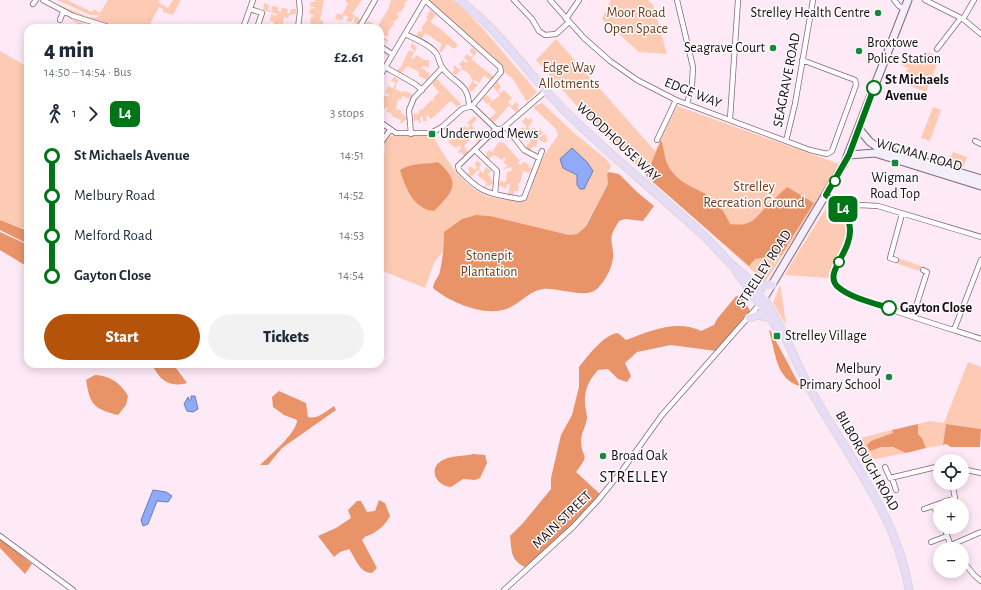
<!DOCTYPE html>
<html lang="en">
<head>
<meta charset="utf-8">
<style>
	body { margin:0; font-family:"Alegreya Sans",sans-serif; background:#f2f2f3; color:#1f2937; height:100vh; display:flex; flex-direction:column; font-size:15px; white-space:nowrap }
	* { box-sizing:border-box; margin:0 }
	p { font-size:13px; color:#747a83 }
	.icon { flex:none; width:22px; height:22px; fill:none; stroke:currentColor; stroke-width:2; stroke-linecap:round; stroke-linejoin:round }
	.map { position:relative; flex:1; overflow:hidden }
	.panel { position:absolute; left:24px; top:24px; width:360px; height:344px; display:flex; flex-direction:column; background:#fff; border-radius:12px; box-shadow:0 2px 10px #0003 }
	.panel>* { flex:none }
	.badge { padding:0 8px; border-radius:6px; font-size:14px; line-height:26px }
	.controls { position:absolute; left:933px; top:454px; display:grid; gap:8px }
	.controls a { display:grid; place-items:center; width:36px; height:36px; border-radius:50%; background:#fff; box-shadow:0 2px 10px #0003; font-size:20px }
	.map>.badge { position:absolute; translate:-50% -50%; box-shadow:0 0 0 2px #fff }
	.legs { display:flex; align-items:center; gap:6px; height:44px; padding:0 20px; font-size:13px }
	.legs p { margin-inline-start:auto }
	.summary { display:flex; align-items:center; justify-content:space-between; height:68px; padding:0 20px }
	h1 { font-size:22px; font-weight:800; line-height:30px }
	.cta { display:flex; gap:8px; margin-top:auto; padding:8px 20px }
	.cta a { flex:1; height:46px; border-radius:24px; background:#b45309; color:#fff; font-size:16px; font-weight:800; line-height:46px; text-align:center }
	.cta a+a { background:#f2f2f3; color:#1f2937 }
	ul { padding:0 20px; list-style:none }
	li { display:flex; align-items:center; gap:14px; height:40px; font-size:15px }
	li i { display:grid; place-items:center; width:6px; height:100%; margin:0 5px; background:currentColor }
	li i::after { content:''; width:10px; height:10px; margin:-5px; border:3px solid; border-radius:50%; background:#fff }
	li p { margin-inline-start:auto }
	li:first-child i { background:linear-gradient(#0000 50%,currentColor 0) }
	li:last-child i { background:linear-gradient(currentColor 50%,#0000 0) }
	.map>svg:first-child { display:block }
	.green { fill:#fdcbb3 }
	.forest { fill:#e99369 }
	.water { fill:#8eaaf9; stroke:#6a7bb4 }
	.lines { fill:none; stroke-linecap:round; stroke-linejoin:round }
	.street-casing { stroke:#84667b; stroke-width:6 }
	.secondary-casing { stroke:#84667b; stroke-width:9 }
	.primary-casing { stroke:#dad8d9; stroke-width:9 }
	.street { stroke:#fff; stroke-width:4.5 }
	.secondary { stroke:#f3eefa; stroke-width:7 }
	.primary { stroke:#e6dcf6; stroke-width:7 }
	.line-1-casing { stroke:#fff; stroke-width:9 }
	.line-1 { stroke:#007517; stroke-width:6 }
	.poi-dot { fill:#19873e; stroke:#fdfdfd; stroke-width:1.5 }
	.stop-1-dot { fill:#fff; stroke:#007517; stroke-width:2 }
	.labels { text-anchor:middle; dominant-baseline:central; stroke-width:3; stroke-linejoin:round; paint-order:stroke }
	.park-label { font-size:14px; fill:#723a1d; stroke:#fdfdfd }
	.poi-label { font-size:14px; fill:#170c14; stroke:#fdfdfd; text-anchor:start }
	.street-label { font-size:14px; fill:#170c14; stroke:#fdfdfd }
	.stop-label { font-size:14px; font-weight:bold; fill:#170c14; stroke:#fdfdfd; text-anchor:start }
	.quarter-label { font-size:16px; letter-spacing:1px; fill:#170c14; stroke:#fdfdfd }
</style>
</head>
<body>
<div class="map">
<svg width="981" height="590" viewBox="0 0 981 590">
	<rect width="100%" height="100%" fill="#fee9f7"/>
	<!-- green -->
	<path class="green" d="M57 0H67L92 12 94 9 100 13 108 0H160L158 2 168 8 173 0H181L173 15 163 12V9L159 7 151 22 150 28H82L71 19 91 26 94 22 63 10 49 1 89 17 97 18 99 15H90Z
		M315 0H324L320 20 323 21V24L319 28H317L316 26 313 28 314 25 310 23 311 17H313L314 15 310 14V9L315 8V7H310L311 2H315Z
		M345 0H362L352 14 360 19 358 24 354 23 355 18 354 17 351 22 347 21 348 16 344 15 342 20 335 19 337 13 342 15 348 4Z
		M391 0H408L404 3 405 6 400 13 398 12 397 14 399 16 396 21 395 20 393 22 394 24 388 32 389 33 387 37 383 34 382 36 388 40 387 42 384 40 381 45 380 28H374L375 26 372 24 370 28 364 26 368 21 378 26 383 17 385 16 384 15 388 10Z
		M428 0H453L463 8 485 31 537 92 527 102 512 78 504 72 503 67Z
		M611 0H648L653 5 667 54 639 52 602 19Z
		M264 3 269 5 268 10 272 11V6L278 7V11L281 12 282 8 288 9 287 13 289 14 291 9H296V14L289 15 288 18 284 17 282 28H267L268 25 274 26V22L270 21 271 14 276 16 277 14 263 10Z
		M430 10 436 15 430 22 442 30 458 45 454 49 447 44 441 53 439 50 442 44C436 41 431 36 425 33L421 40 415 38 419 31 422 32 423 30 421 28 428 19 426 18Z
		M556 39 655 151 677 106 839 164 814 208 765 282 631 160 575 104 536 60Z
		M412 43 417 48 411 58 414 59 416 55 425 60H429V68L424 66 421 67 430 74 427 80 419 76V72L408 66 401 73 396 71 401 67 409 50 413 52 414 50 410 47Z
		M472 47 477 52 471 59 494 77 490 80 484 75 479 83 475 80 473 82 478 85 471 92 468 88 473 80 470 77 471 76 464 70H461L456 75 452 73 455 69 453 68 454 65 460 70 462 67 459 64 463 60 466 63 468 61 464 58 467 54 470 57 473 55 470 51Z
		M0 51 28 67V230L0 220Z
		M907 52 920 61 927 52 940 57 926 92 902 83 908 68 901 65Z
		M394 77 398 80 395 89 402 92 405 91 413 95 410 99 402 96 401 100 398 99 396 109 401 110V113L407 117V120L403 121V123H400L401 120 391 116 392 114 386 111 388 108 386 107 380 114V105L382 106 384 104 380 101 383 95 388 97 389 94 385 93 388 86 393 88 396 83 391 81Z
		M436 78 461 104 457 107 452 102H449L435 116 430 119 428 115 426 116 427 121H423V117H420L421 123H419L418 120 413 121 414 114H418L420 109 422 110 431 100 433 101 434 100 433 98 439 92 432 84Z
		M497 81 501 87 498 91 501 93 504 90 512 98 508 102 512 106 516 102 519 105 517 107 519 110 516 112 509 106 494 122 490 118 496 112 489 105 491 102 487 104 482 99 487 95 492 101 500 95 493 87Z
		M542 103 574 133 606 159 611 166 607 174 608 184 585 226 577 234 569 235 490 216 476 215 444 232V250L434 263 425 288 380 270V174L383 171 385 142 390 136 396 135H433C443 156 464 188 487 196 499 200 512 200 525 201L529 195 539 163 558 135 556 129 533 107Z
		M933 107 941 110 930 141 921 138Z
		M474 116 477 119 471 125 479 133 476 136 477 138 481 134 484 138 479 142 473 136 464 146 468 152 464 156 461 152 459 153 458 152 461 148 459 145 456 148 448 142 450 139 447 136 449 134 453 137 464 126 468 128 470 125 467 123Z
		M526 117 528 120 531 118 533 121 528 127 531 130 534 128 538 131 540 129 543 132 540 136 541 137 544 134 548 137 546 138 548 140 545 143 538 139 536 147 533 146 530 151 525 147 531 141 526 136 530 133 528 132 520 139 517 136 520 134 518 131 523 127 525 129 527 126 522 122Z
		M499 142 504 143 519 160 521 159 518 163 521 165 523 162 529 164 528 167 532 168 529 173 523 171 520 183H518V186L519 187 518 191H514L513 197 508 194 510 185 507 184 506 189 499 185 500 181 506 182 507 172 512 171 511 167 502 170 507 166 503 162 506 159 504 157 502 160 494 155 488 160 485 157 487 155 486 154 489 150 492 152Z
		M953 152 967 157 962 171 947 167Z
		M477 161 481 163 479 169 483 173 486 167 491 171 488 174 494 184H491L490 186 486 185 485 189 483 188 487 183 477 175 480 172 478 170 471 177 466 175 470 172 468 169 470 166 475 170 477 167 474 164Z
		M828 205C835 208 840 212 843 220 855 243 833 258 828 278L785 275 791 264Z
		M898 258 921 266 919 271 896 263Z
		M780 285 781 288 786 325 773 303Z
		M968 362 981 367V429L947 424 943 445 926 448 922 438 918 434V424L930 421 944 423Z
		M892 430 894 433 870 451C886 446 890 445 906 453L866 461 853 440Z"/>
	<!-- forest -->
	<path class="forest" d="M661 140C666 154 663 161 674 174 682 184 696 188 707 195 718 202 725 213 730 224 754 227 755 217 771 202 776 197 782 192 787 187L814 203 781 255 755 259 749 266 646 176Z
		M438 162C462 183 453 192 434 211 414 210 405 187 400 170 413 162 424 165 438 162Z
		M609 172 619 174 637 192 654 206 643 221 625 219 619 221C617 225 613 230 612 235 610 240 613 247 613 253 614 265 606 280 598 288 587 300 559 287 543 289 530 291 522 301 511 307 488 319 451 303 433 288 434 279 439 278 440 271 443 258 444 245 444 232L462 219 476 215 490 216 569 235 577 234 586 226 608 184 607 174Z
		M0 220 28 231V244L0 230Z
		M0 232 28 245V267L0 250Z
		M736 296 741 297 748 307 751 313 716 351 671 345 637 352 625 363 631 376 627 382 618 379 608 369 598 370C590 379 584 389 585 403 585 408 587 413 587 418 586 426 581 433 581 442 582 460 591 452 576 472L600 494 562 535 525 567C510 560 512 551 510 536L523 523 551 489V478L561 435 572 415 579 387V367C587 357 604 334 618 333L626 340C649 331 678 319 701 331L714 325 717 319Z
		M770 330 800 386C775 379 776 352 769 331Z
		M152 364H173L187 383C169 388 159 380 152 364Z
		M95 375C110 376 120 382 128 396L126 405 118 415C94 409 90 405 86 380Z
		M279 391 306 403 308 417C317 420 326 411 334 406L336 410 282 448 268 465H260C270 455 297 433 297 420L284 415 273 407 272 397Z
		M918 424V434L922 438 926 448 906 453 893 447H882L870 451 867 445 871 441 893 433 892 430Z
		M946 424 981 429 980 447H951L946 444 943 445Z
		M473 454 485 455 487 463 480 478 475 480 463 479 451 487C436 486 427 468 443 460 449 456 466 456 473 454Z
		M379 500 385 503 390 516C386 523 382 528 375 532 370 536 365 535 362 540L377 568 372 573C359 573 355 557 349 549L340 552 334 557 318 536 336 528 351 518 348 510 357 501H361L367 512 375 511Z
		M0 538 32 564 25 574 0 548Z"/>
	<!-- water -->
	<path class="water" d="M572 148 587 162 593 171 584 189H580L577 185V175L563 168 560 159Z
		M191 396H195L198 409 193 412 187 411 184 404 188 397 189 400H191Z
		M153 490 166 492 172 496 168 502 157 501 148 524 143 526 141 520Z"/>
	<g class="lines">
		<defs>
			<path id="street" d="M43 0 73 16 112 28
				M425 0 500 67 501 72 472 106
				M514 0 532 19 539 31 545 35 556 34 569 22
				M550 0 584 38 610 61 637 80 676 100 810 150 827 154 832 151 856 85 855 80 802 60
				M677 0 693 67 692 85 687 104
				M894 0 899 6 905 9
				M925 0 963 19 981 34
				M33 4 36 0
				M250 9 262 13 257 28
				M566 19 579 0
				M963 19 974 0
				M60 20 63 12
				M243 28 253 0
				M298 28 300 11 299 0
				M359 28 375 0
				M405 34C415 39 429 44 436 53 439 57 439 63 442 67 452 83 469 82 469 106
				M380 46 392 54
				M937 49 960 19
				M385 67 415 84 422 90
				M380 76 425 0
				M730 119 738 0
				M380 122 396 133H431L442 127 462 109 472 106 496 129H502L546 91
				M506 127 524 150 539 158
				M496 129 458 166 459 170C482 194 487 193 519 199L524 198 542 151
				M411 134 409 110 414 98 442 68
				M657 140 676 100
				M786 141 795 104 813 0
				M975 141 981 144
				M380 144 390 130
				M475 150 497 171 495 194
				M380 157V167
				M826 195C883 234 821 264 836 284 845 298 958 331 981 339
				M844 210 860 205 878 206 981 237
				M896 260 890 258 902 214
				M913 316 927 272 923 270
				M954 330 981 260
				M885 467 890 478 940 466
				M962 469 981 473
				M892 478 896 490
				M934 506 940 521
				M924 509 955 498 952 483
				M944 527 952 549
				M0 536 73 590
				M931 542 947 536
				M951 545 981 532
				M962 560 974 575 981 581
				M504 590 573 527 598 500 621 472 662 415 759 305"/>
			<path id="secondary" d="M859 129 870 142 879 148 981 179
				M849 155 875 153 981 186
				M761 303 845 162 908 0"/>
			<path id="primary" d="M459 0C502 32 531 78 569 115 611 156 656 192 699 231 710 241 720 253 731 264 736 269 743 273 748 279 776 308 790 351 809 387 845 453 897 514 909 590
				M736 271 778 329
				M751 281 763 286 772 285
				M749 318 758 315 769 318"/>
		</defs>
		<!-- street casing -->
		<use href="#street" class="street-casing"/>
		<!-- secondary casing -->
		<use href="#secondary" class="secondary-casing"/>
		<!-- primary casing -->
		<use href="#primary" class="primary-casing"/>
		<!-- street -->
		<use href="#street" class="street"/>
		<!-- secondary -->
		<use href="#secondary" class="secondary"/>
		<!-- primary -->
		<use href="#primary" class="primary"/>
	</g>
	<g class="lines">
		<defs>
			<path id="line-1" d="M874 88 849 155 826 195C884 236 816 267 838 287 851 298 873 303 889 308"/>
		</defs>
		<!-- line-1 casing -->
		<use href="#line-1" class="line-1-casing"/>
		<!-- line-1 -->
		<use href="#line-1" class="line-1"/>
	</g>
	<!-- markers -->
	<g class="poi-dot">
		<circle cx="878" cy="13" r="4"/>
		<circle cx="773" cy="48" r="4"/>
		<circle cx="859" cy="51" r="4"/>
		<rect x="428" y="130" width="8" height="8" rx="2"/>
		<rect x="891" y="159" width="8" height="8" rx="2"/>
		<rect x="773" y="332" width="8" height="8" rx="2"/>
		<circle cx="889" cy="377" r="4"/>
		<circle cx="603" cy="456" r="4"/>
	</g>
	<g class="stop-1-dot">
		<circle cx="874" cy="88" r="7"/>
		<circle cx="835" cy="181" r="5"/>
		<circle cx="839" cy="262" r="5"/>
		<circle cx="889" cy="308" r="7"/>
	</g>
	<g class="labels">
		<!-- park labels -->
		<g class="park-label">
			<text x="636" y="13">Moor Road<tspan x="636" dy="16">Open Space</tspan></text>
			<text x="569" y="68">Edge Way<tspan x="569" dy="16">Allotments</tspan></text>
			<text x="754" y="187">Strelley<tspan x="754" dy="16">Recreation Ground</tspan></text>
			<text x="489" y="256">Stonepit<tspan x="489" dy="16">Plantation</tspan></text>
		</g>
		<!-- poi labels -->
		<g class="poi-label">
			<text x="870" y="13" text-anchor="end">Strelley Health Centre</text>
			<text x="867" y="43">Broxtowe<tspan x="867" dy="16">Police Station</tspan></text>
			<text x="765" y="48" text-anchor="end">Seagrave Court</text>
			<text x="440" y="134">Underwood Mews</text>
			<text x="895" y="178" text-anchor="middle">Wigman<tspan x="895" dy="16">Road Top</tspan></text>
			<text x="785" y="336">Strelley Village</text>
			<text x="881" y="369" text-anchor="end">Melbury<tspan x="881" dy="16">Primary School</tspan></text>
			<text x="611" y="456">Broad Oak</text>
		</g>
		<!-- street labels -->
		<g class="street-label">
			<text transform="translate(787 80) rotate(-79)">SEAGRAVE ROAD</text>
			<text transform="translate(693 93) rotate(22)">EDGE WAY</text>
			<text transform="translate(618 142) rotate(43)">WOODHOUSE WAY</text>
			<text transform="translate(919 155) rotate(16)">WIGMAN ROAD</text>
			<text transform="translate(764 269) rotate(-57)">STRELLEY ROAD</text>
			<text transform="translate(867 461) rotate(60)">BILBOROUGH ROAD</text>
			<text transform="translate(562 520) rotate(-44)">MAIN STREET</text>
		</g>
		<!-- stop labels -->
		<g class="stop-label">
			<text x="885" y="80">St Michaels<tspan x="885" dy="16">Avenue</tspan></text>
			<text x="900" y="308">Gayton Close</text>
		</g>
		<!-- quarter labels -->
		<g class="quarter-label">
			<text x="634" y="477">STRELLEY</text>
		</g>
	</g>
</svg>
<div class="controls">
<a><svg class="icon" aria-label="locate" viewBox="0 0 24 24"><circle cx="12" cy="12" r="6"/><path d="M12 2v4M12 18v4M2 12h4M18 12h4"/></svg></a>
<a>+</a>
<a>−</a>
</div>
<b class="badge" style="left:843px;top:209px;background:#007517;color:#fff">L4</b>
<section class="panel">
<div class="summary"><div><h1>4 min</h1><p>14:50 – 14:54 · Bus</p></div><b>£2.61</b></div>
<div class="legs"><svg class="icon" aria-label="walk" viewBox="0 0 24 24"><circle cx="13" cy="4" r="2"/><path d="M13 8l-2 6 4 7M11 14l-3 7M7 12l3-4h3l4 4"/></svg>1<svg class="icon" aria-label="forward" viewBox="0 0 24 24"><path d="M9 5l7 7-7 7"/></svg><b class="badge" style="background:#007517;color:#fff">L4</b><p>3 stops</p></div>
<ul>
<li><i style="color:#007517"></i><b>St Michaels Avenue</b><p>14:51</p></li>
<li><i style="color:#007517"></i><span>Melbury Road</span><p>14:52</p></li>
<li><i style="color:#007517"></i><span>Melford Road</span><p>14:53</p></li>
<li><i style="color:#007517"></i><b>Gayton Close</b><p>14:54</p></li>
</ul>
<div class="cta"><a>Start</a><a>Tickets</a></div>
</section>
</div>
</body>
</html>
